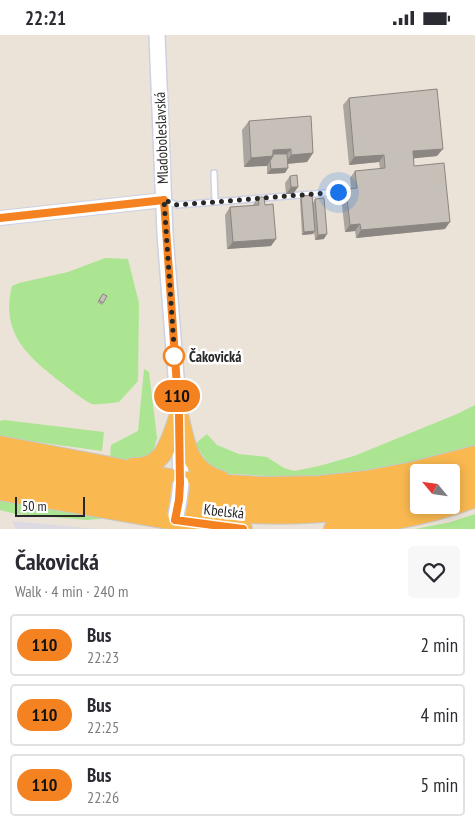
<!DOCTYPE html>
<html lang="en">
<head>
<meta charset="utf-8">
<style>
	body { margin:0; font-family:"PT Sans Narrow",sans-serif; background:#f7f7f7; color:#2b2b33; height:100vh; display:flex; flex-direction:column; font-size:19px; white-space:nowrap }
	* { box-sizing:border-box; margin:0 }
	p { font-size:16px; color:#7c7c81 }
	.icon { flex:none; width:28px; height:28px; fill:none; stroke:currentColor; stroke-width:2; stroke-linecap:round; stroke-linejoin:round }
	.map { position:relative; height:494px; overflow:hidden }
	.panel { display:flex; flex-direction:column; background:#fff; flex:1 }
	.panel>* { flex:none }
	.badge { padding:0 10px; border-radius:16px; font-size:18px; line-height:32px }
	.needle { width:32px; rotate:299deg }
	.tools { position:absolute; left:410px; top:429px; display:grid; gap:10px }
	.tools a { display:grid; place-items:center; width:50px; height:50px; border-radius:5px; background:#fff; box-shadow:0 2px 12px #0003; font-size:25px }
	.scale { position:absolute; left:15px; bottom:12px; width:70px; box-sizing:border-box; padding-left:5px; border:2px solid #272727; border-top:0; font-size:14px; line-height:18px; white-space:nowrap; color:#272727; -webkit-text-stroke:4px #fff; paint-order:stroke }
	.you { position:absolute; width:25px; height:25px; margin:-12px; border:4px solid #fff; border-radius:50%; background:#1a73e8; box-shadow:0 0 0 8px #1a73e833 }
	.map>.badge { position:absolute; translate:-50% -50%; box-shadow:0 0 0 2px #fff }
	.round { display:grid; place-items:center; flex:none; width:52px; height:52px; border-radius:5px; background:#f7f7f7 }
	.summary { display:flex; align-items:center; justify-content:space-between; height:85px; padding:0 15px }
	h1 { font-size:24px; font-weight:700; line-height:38px }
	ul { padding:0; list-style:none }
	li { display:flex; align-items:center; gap:15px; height:62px; margin:0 10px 8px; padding:0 5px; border:2px solid #e1e1e2; border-radius:5px }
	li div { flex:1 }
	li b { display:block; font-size:19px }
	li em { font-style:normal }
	li .badge { min-width:55px; font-weight:700; text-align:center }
	.status { display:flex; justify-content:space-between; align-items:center; height:35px; padding:0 25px; background:#fff; direction:ltr }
	.status svg { height:14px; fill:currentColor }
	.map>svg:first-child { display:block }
	.industrial { fill:#dcd9e3 }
	.green { fill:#ace591 }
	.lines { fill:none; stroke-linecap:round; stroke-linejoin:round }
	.service-casing { stroke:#cdd1e2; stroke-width:8 }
	.tertiary-casing { stroke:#cdd1e2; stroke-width:16 }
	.secondary-casing { stroke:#cdd1e2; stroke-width:18 }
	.trunk-casing { stroke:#c7c7c7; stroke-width:20 }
	.service { stroke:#fff; stroke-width:5 }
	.tertiary { stroke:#fff; stroke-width:14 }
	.secondary { stroke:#fff; stroke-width:15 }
	.trunk { stroke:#fab950; stroke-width:18 }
	.secondary-bridge-casing { stroke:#cdd1e2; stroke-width:18; stroke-linecap:butt }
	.secondary-bridge { stroke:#fff; stroke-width:15 }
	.wall { fill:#aaa59e }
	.shaded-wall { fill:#8b8681 }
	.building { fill:#c6c0b8; stroke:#8b8681 }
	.line-casing { stroke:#fff; stroke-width:11 }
	.line { stroke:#f58220; stroke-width:8 }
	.walk { stroke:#272727; stroke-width:5; stroke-dasharray:0 9 }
	.stop-dot { fill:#fff; stroke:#f58220; stroke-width:2.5 }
	.labels { text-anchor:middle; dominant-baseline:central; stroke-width:5; stroke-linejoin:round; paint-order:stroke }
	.street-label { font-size:15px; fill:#272727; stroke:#fff }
	.stop-label { font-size:15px; font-weight:bold; fill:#272727; stroke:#fff; text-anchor:start }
</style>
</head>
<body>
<div class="status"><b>22:21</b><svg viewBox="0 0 49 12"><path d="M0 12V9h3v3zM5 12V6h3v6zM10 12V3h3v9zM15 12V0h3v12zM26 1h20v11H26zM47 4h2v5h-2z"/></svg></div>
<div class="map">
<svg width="475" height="494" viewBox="0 0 475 494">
	<rect width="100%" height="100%" fill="#ebe3d8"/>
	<!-- industrial -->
	<path class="industrial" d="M12 486 97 494H16Z"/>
	<!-- green -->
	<path class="green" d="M105 223 128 224 139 268 138 346 119 367C112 368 98 370 92 369 86 367 68 353 63 349 28 322 0 299 12 251L19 248 68 237Z
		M144 334 149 337 157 403 153 418 136 426 110 423 111 410 138 396Z
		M475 370V411L396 431 322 444 216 438 204 430 205 424 197 412 196 408 207 399 217 410 239 419 267 422 284 433 294 436 319 431 354 421 457 379Z
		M4 385 104 397 102 416 0 402V386Z
		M0 463 111 483 87 485 16 479 0 475Z
		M475 479V494H415L451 487Z"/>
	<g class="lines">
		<defs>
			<path id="service" d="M214 138 215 167
				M166 166 177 170 338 157"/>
			<path id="tertiary" d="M0 183 164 165"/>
			<path id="secondary" d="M157 0 165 199 179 380 181 448"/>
			<path id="trunk" d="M179 380C186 408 188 436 221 445
				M0 410 105 430 169 443 196 447 264 451 319 450 365 445 413 436 475 420
				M0 427C78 439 155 457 233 465 294 470 359 467 419 451
				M133 432C165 434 170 404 179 380
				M0 440C56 449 113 461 169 469 195 473 222 477 248 479 306 482 363 476 419 464
				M451 442 475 434
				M0 456 162 484 243 494
				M451 456 475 448
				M333 494C381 489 430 481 475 463"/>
		</defs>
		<!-- service casing -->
		<use href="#service" class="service-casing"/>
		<!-- tertiary casing -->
		<use href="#tertiary" class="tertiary-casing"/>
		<!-- secondary casing -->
		<use href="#secondary" class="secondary-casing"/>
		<!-- trunk casing -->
		<use href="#trunk" class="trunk-casing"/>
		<!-- service -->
		<use href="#service" class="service"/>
		<!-- tertiary -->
		<use href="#tertiary" class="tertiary"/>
		<!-- secondary -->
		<use href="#secondary" class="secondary"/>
		<!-- trunk -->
		<use href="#trunk" class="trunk"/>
		<defs>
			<path id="secondary-bridge" d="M176 481 179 465 181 448"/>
		</defs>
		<!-- secondary-bridge casing -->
		<use href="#secondary-bridge" class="secondary-bridge-casing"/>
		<!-- secondary-bridge -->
		<use href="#secondary-bridge" class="secondary-bridge"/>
	</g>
	<!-- wall -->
	<path class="wall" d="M349 63 437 121 413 123 414 131 445 194 356 203 355 196 345 197 341 161 346 154 351 153 350 143 355 136 380 134 379 127 349 130 343 70Z
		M249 86 313 118 307 127 288 129V133L285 138 267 139V130L244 132 242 95Z
		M290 141 298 152 293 159H286L285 148Z
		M301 161 313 168 315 164 324 204 315 205 314 197 313 199 302 200 300 164Z
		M258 162 265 170 271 211 227 214 225 180 230 172 253 171V170Z
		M103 259 107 261 102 270 97 267Z"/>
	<!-- shaded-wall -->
	<path class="shaded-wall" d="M291 114 284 123 271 124 267 131 244 132 251 123 273 115Z
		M443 114 437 121 408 124 413 116Z
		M313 118 307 127 284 129 291 120Z
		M384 120 379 127 349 130 354 122Z
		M288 133 285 138 267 139 271 134Z
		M291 152H298L293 159H286Z
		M450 187 445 194 356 203 361 195Z
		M360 189 355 196 345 197 350 190Z
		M315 196 313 199 302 200 304 197Z
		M327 199 324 204 315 205 318 200Z
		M276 204 271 211 227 214 233 207Z"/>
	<!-- building -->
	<path class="building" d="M437 54 443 114 413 116 414 131 444 128 450 187 361 195 360 189 350 190 346 154 357 153 355 136 385 133 384 120 354 122 349 63Z
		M311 81 313 118 291 120V114L273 115V121L251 123 249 86Z
		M273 119H287L288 133 271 134 270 126 273 121Z
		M297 140 298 152H291L290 141Z
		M312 160 315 196 304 197 301 161Z
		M258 162H264L265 170 273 169 276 204 233 207 230 172 259 170Z
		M324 163 327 199 318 200 315 164Z
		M103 259 107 261 103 268 99 265Z"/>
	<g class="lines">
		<defs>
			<path id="line" d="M0 183 164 165 179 380 180 448 179 465 175 485 243 494"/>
		</defs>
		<!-- line casing -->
		<use href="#line" class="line-casing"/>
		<!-- line -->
		<use href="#line" class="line"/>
		<!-- walk -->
		<path class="walk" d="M174 321 175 326 164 165 177 170 338 157"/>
	</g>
	<!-- markers -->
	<circle class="stop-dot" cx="174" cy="321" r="10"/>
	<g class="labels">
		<!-- street labels -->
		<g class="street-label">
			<text transform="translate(161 103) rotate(-92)">Mladoboleslavská</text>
			<text transform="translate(224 476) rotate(6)">Kbelská</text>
		</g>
		<!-- stop labels -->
		<g class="stop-label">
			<text x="189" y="321">Čakovická</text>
		</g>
	</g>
</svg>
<div class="tools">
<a><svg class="needle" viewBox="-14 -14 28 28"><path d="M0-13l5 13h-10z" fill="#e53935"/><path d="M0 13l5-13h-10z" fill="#7c7c81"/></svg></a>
</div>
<div class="scale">50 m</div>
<div class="you" style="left:338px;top:157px"></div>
<b class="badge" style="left:177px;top:361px;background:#f58220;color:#111">110</b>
</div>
<section class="panel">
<div class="summary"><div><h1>Čakovická</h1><p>Walk · 4 min · 240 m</p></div><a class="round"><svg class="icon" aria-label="heart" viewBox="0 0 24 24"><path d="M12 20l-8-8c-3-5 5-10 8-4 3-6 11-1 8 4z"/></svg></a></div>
<ul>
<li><span class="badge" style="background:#f58220;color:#111">110</span><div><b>Bus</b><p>22:23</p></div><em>2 min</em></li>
<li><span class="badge" style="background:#f58220;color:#111">110</span><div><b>Bus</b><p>22:25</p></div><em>4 min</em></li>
<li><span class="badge" style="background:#f58220;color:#111">110</span><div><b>Bus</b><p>22:26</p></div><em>5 min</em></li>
</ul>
</section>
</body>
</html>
